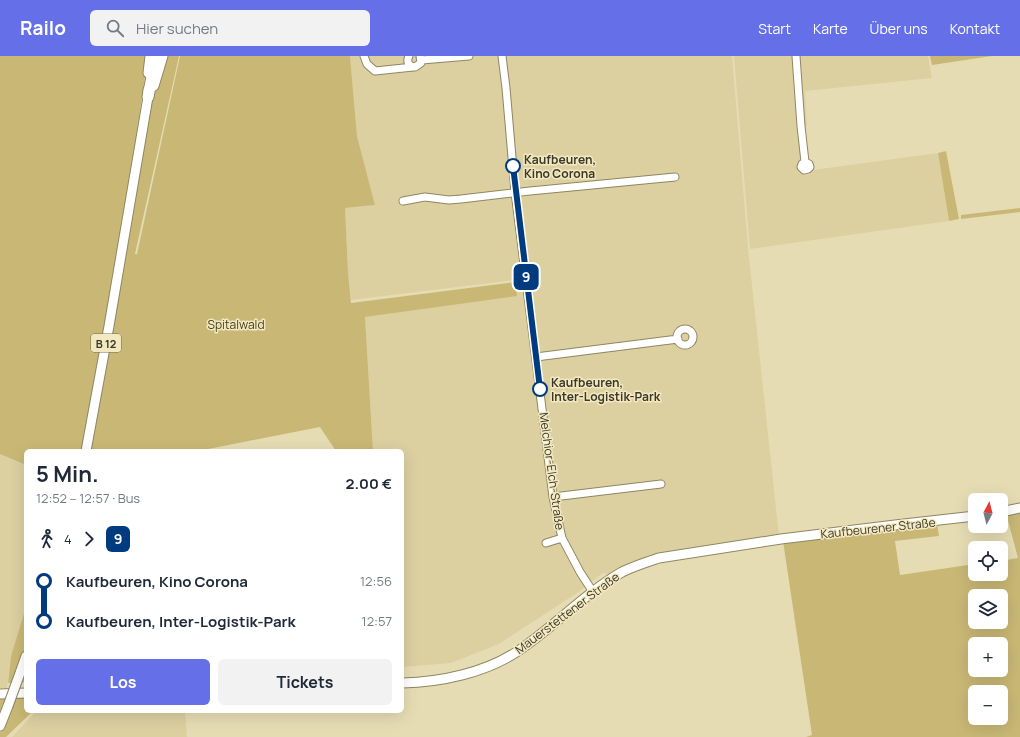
<!DOCTYPE html>
<html lang="de">
<head>
<meta charset="utf-8">
<style>
	body { margin:0; font-family:Manrope,sans-serif; background:#f2f2f3; color:#1f2937; height:100vh; display:flex; flex-direction:column; font-size:15px; white-space:nowrap }
	* { box-sizing:border-box; margin:0 }
	p { font-size:13px; color:#747a83 }
	.icon { flex:none; width:22px; height:22px; fill:none; stroke:currentColor; stroke-width:2; stroke-linecap:round; stroke-linejoin:round }
	.map { position:relative; flex:1; overflow:hidden }
	.drawer { position:absolute; left:24px; top:393px; width:380px; height:264px; display:flex; flex-direction:column; background:#fff; border-radius:6px; box-shadow:0 4px 16px #0002 }
	.drawer>* { flex:none }
	.badge { padding:0 8px; border-radius:6px; font-size:14px; line-height:26px }
	.needle { width:26px; rotate:7deg }
	.fabs { position:absolute; left:968px; top:437px; display:grid; gap:8px }
	.fabs a { display:grid; place-items:center; width:40px; height:40px; border-radius:6px; background:#fff; box-shadow:0 4px 16px #0002; font-size:20px }
	.map>.badge { position:absolute; translate:-50% -50%; box-shadow:0 0 0 2px #fff }
	.legs { display:flex; align-items:center; gap:6px; height:44px; padding:0 12px; font-size:13px }
	.legs p { margin-inline-start:auto }
	.headline { display:flex; align-items:center; justify-content:space-between; height:68px; padding:0 12px }
	h1 { font-size:22px; font-weight:700; line-height:30px }
	.cta { display:flex; gap:8px; margin-top:auto; padding:8px 12px }
	.cta a { flex:1; height:46px; border-radius:6px; background:#656fe7; color:#fff; font-size:16px; font-weight:700; line-height:46px; text-align:center }
	.cta a+a { background:#f2f2f3; color:#1f2937 }
	ul { padding:0 12px; list-style:none }
	li { display:flex; align-items:center; gap:14px; height:40px; font-size:15px }
	li i { display:grid; place-items:center; width:6px; height:100%; margin:0 5px; background:currentColor }
	li i::after { content:''; width:10px; height:10px; margin:-5px; border:3px solid; border-radius:50%; background:#fff }
	li p { margin-inline-start:auto }
	li:first-child i { background:linear-gradient(#0000 50%,currentColor 0) }
	li:last-child i { background:linear-gradient(currentColor 50%,#0000 0) }
	header { display:flex; align-items:center; gap:24px; box-sizing:border-box; height:56px; padding:0 20px; background:#656fe7; color:#fff }
	header strong { font-size:19px }
	nav { display:flex; gap:22px; margin-inline-start:auto; font-size:14px }
	.search { width:280px; height:36px; background:#f2f2f3; display:flex; align-items:center; gap:10px; box-sizing:border-box; padding:0 14px; border-radius:6px; color:#747a83; font-size:15px }
	.map>svg:first-child { display:block }
	.built { fill:#dcd0a1 }
	.green { fill:#c9b875; fill-rule:evenodd }
	.lines { fill:none; stroke-linecap:round; stroke-linejoin:round }
	.minor-casing { stroke:#8f8661; stroke-width:9 }
	.major-casing { stroke:#8f8661; stroke-width:11 }
	.highway-casing { stroke:#8f8661; stroke-width:13 }
	.minor { stroke:#fff; stroke-width:7 }
	.major { stroke:#fff; stroke-width:9 }
	.highway { stroke:#fff; stroke-width:11 }
	.major-bridge-casing { stroke:#8f8661; stroke-width:11; stroke-linecap:butt }
	.major-bridge { stroke:#fff; stroke-width:9 }
	.line-1-casing { stroke:#fff; stroke-width:9 }
	.line-1 { stroke:#003b80; stroke-width:6 }
	.stop-1-dot { fill:#fff; stroke:#003b80; stroke-width:2 }
	.labels { text-anchor:middle; dominant-baseline:central; stroke-width:3; stroke-linejoin:round; paint-order:stroke }
	.shield { fill:#f3e9c1; stroke:#736d56; stroke-width:1 }
	.shield-label { font-size:11px; font-weight:bold; fill:#3c3828 }
	.stop-label { font-size:12px; font-weight:bold; fill:#3c3828; stroke:#f3e9c1; text-anchor:start }
	.park-label { font-size:12px; fill:#463d1b; stroke:#f3e9c1 }
	.street-label { font-size:12px; fill:#3c3828; stroke:#f3e9c1 }
</style>
</head>
<body>
<header>
<strong>Railo</strong>
<div class="search"><svg class="icon" aria-label="search" viewBox="0 0 24 24"><circle cx="10" cy="10" r="6"/><path d="M15 15l6 6"/></svg>Hier suchen</div>
<nav><a>Start</a><a>Karte</a><a>Über uns</a><a>Kontakt</a></nav>
</header>
<div class="map">
<svg width="1020" height="681" viewBox="0 0 1020 681">
	<rect width="100%" height="100%" fill="#e6dcb4"/>
	<!-- built -->
	<path class="built" d="M350 0H732L748 192 779 480 640 503 609 519 603 517 577 537 499 588 451 607 402 611V395H373L365 261 517 239 515 224 351 244 348 216 345 152 375 149 357 80Z
		M734 0H928L932 22 805 35 807 70 803 72 806 104 812 107 813 114 938 97 949 165 750 193Z
		M0 398 26 409V551L11 600 7 632H0Z
		M36 655H185L187 681H12Z"/>
	<!-- green -->
	<path class="green" d="M0 0H148L120 190 82 395H26V409L0 398Z
		M165 0H179L135 198H137L180 0H350L357 80 375 149 345 152 348 216 351 247 516 226 517 240 365 261 373 395H336L320 371 198 395H89L153 41 158 26Z
		M930 0H992L932 9Z
		M946 95 959 163 949 165 938 97Z
		M1020 152V156L961 163V159Z
		M1020 455V681H806L812 679 783 485 937 468 939 480 895 485 900 519 975 508V518H1001V505L1018 502 1006 457ZM975 540H1001V566H975ZM975 588H1001V614H975ZM975 636H1001V662H975Z
		M26 551V591L17 617 26 608V626L8 627 11 600Z
		M0 642H26V655H33L6 681H0V677L12 650H3L0 658Z"/>
	<g class="lines">
		<defs>
			<path id="minor" d="M364 0 367 8 375 15 413 11
				M409 0C406 6 409 11 415 11L421 7 420 0
				M502 0 506 32 515 136 553 441 562 482 580 516 593 536
				M796 0 801 70 805 106 809 108 810 111 808 113 804 114 801 111 802 108 805 106
				M422 4 469 0
				M403 145 425 141 449 144 461 143 530 135 675 121
				M677 281a8 8 0 1 1 16 0a8 8 0 1 1-16 0Z
				M536 301 678 283
				M553 441 661 428
				M546 487 562 482"/>
			<path id="major" d="M148 17 150 0
				M154 30 163 0
				M86 395 109 270 148 41V34
				M1001 456 1020 452
				M20 617 26 600
				M402 627C441 626 485 617 518 595 554 571 584 538 622 516 634 510 647 506 659 502L781 483 895 469 975 460
				M0 638 26 637
				M0 670 8 650"/>
			<path id="highway" d="M148 41 156 0"/>
		</defs>
		<!-- minor casing -->
		<use href="#minor" class="minor-casing"/>
		<!-- major casing -->
		<use href="#major" class="major-casing"/>
		<!-- highway casing -->
		<use href="#highway" class="highway-casing"/>
		<!-- minor -->
		<use href="#minor" class="minor"/>
		<!-- major -->
		<use href="#major" class="major"/>
		<!-- highway -->
		<use href="#highway" class="highway"/>
		<defs>
			<path id="major-bridge" d="M8 650 20 617"/>
		</defs>
		<!-- major-bridge casing -->
		<use href="#major-bridge" class="major-bridge-casing"/>
		<!-- major-bridge -->
		<use href="#major-bridge" class="major-bridge"/>
	</g>
	<g class="lines">
		<defs>
			<path id="line-1" d="M513 110 540 333"/>
		</defs>
		<!-- line-1 casing -->
		<use href="#line-1" class="line-1-casing"/>
		<!-- line-1 -->
		<use href="#line-1" class="line-1"/>
	</g>
	<!-- markers -->
	<g class="stop-1-dot">
		<circle cx="513" cy="110" r="7"/>
		<circle cx="540" cy="333" r="7"/>
	</g>
	<g class="labels">
		<!-- shield labels -->
		<rect class="shield" x="91" y="278" width="30" height="18" rx="3"/>
		<g class="shield-label">
			<text x="106" y="287">B 12</text>
		</g>
		<!-- stop labels -->
		<g class="stop-label">
			<text x="524" y="103">Kaufbeuren,<tspan x="524" dy="14">Kino Corona</tspan></text>
			<text x="551" y="326">Kaufbeuren,<tspan x="551" dy="14">Inter-Logistik-Park</tspan></text>
		</g>
		<!-- park labels -->
		<g class="park-label">
			<text x="236" y="268">Spitalwald</text>
		</g>
		<!-- street labels -->
		<g class="street-label">
			<text transform="translate(552 415) rotate(82)">Melchior-Elch-Straße</text>
			<text transform="translate(878 472) rotate(-6)">Kaufbeurener Straße</text>
			<text transform="translate(567 557) rotate(-37)">Mauerstettener Straße</text>
		</g>
	</g>
</svg>
<div class="fabs">
<a><svg class="needle" viewBox="-14 -14 28 28"><path d="M0-13l5 13h-10z" fill="#e53935"/><path d="M0 13l5-13h-10z" fill="#747a83"/></svg></a>
<a><svg class="icon" aria-label="locate" viewBox="0 0 24 24"><circle cx="12" cy="12" r="6"/><path d="M12 2v4M12 18v4M2 12h4M18 12h4"/></svg></a>
<a><svg class="icon" aria-label="layers" viewBox="0 0 24 24"><path d="M12 4l9 5-9 5-9-5zM3 14l9 5 9-5"/></svg></a>
<a>+</a>
<a>−</a>
</div>
<b class="badge" style="left:526px;top:221px;background:#003b80;color:#fff">9</b>
<section class="drawer">
<div class="headline"><div><h1>5 Min.</h1><p>12:52 – 12:57 · Bus</p></div><b>2.00 €</b></div>
<div class="legs"><svg class="icon" aria-label="walk" viewBox="0 0 24 24"><circle cx="13" cy="4" r="2"/><path d="M13 8l-2 6 4 7M11 14l-3 7M7 12l3-4h3l4 4"/></svg>4<svg class="icon" aria-label="forward" viewBox="0 0 24 24"><path d="M9 5l7 7-7 7"/></svg><b class="badge" style="background:#003b80;color:#fff">9</b></div>
<ul>
<li><i style="color:#003b80"></i><b>Kaufbeuren, Kino Corona</b><p>12:56</p></li>
<li><i style="color:#003b80"></i><b>Kaufbeuren, Inter-Logistik-Park</b><p>12:57</p></li>
</ul>
<div class="cta"><a>Los</a><a>Tickets</a></div>
</section>
</div>
</body>
</html>
